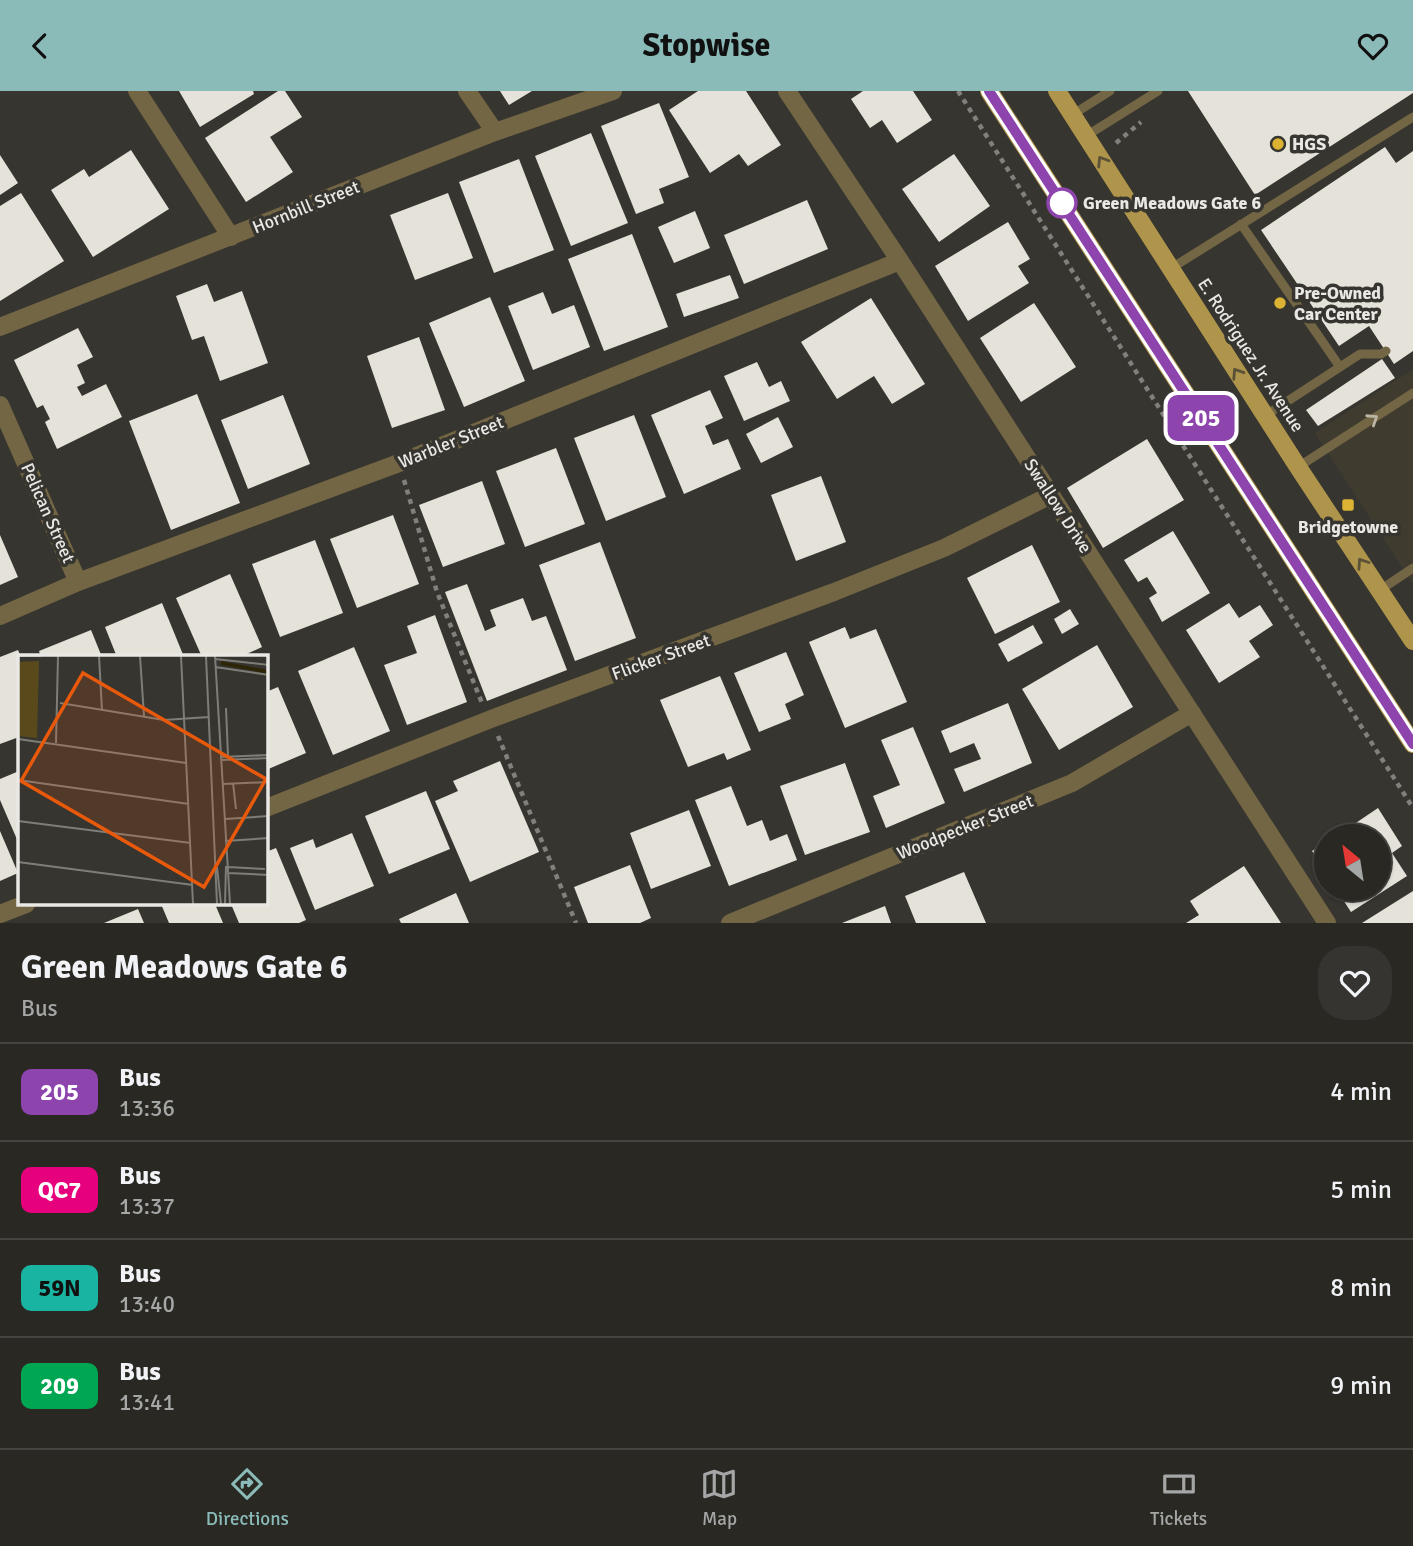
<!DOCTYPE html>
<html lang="en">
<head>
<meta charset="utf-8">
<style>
	body { margin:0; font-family:Signika,sans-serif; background:#353430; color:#f1f3f6; height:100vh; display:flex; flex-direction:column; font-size:26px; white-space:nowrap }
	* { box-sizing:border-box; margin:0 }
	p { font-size:23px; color:#a5a6a6 }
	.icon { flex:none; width:38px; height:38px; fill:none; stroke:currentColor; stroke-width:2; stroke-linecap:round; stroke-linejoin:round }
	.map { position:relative; height:832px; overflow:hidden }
	.sheet { display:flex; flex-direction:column; background:#292823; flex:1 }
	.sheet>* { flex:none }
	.badge { padding:0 14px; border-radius:10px; font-size:24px; line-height:46px }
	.needle { width:46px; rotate:330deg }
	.buttons { position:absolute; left:1314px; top:733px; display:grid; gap:14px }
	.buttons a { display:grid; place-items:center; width:77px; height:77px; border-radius:50%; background:#292823; box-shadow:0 2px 5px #0004,0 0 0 2px #454441; font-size:35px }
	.map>.badge { position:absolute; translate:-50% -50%; box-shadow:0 0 0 4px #fff }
	.round { display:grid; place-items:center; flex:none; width:74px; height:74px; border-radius:28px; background:#353430 }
	.overview { display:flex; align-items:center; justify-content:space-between; height:119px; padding:0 21px }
	h1 { font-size:33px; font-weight:700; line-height:52px }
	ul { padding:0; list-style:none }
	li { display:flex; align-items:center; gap:21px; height:98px; padding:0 21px; border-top:2px solid #454441 }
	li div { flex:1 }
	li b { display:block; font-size:26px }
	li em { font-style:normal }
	li .badge { min-width:77px; font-weight:700; text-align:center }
	header { display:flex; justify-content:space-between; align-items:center; height:91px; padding:0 21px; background:#8bbbb9; color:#111; font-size:32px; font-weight:700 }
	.menu { display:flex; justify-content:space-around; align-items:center; height:98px; border-top:2px solid #454441; background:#292823; font-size:19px; color:#a5a6a6 }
	.menu a { display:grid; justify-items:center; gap:4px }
	.menu .selected { color:#8bbbb9 }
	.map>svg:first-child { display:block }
	.built { fill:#403b2f }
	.building { fill:#e5e2da }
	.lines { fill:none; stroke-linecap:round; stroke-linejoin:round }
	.path { stroke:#82807c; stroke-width:4.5; stroke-dasharray:5 5; stroke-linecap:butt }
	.lane { stroke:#736644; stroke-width:9 }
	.street { stroke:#736644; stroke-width:18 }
	.primary { stroke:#af954b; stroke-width:18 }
	.oneway { stroke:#5b5237 }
	.oneway2 { stroke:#bab4a5 }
	.line-casing { stroke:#fff; stroke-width:16 }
	.line { stroke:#8e44ad; stroke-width:10 }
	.poi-dot { fill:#dbb233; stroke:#37352f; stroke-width:2.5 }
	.stop-dot { fill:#fff; stroke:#8e44ad; stroke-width:3.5 }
	.labels { text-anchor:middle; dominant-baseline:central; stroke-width:7; stroke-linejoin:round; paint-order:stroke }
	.poi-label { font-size:18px; font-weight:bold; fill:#eae8e5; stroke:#37352f; text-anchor:start }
	.stop-label { font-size:18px; font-weight:bold; fill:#eae8e5; stroke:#37352f; text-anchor:start }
	.street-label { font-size:18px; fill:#eae8e5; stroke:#37352f }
	.inset-river { fill:none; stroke:#2e2406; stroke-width:3.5 }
	.inset-road { fill:none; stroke:#7f7d78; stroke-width:2 }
	.view { fill:#e8590c; fill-opacity:0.15; stroke:#e8590c; stroke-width:3.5 }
	.inset-edge { fill:none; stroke:#eae8e5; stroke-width:3.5 }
</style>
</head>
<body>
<header><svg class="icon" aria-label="back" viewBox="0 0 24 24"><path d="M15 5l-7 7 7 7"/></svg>Stopwise<svg class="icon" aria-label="heart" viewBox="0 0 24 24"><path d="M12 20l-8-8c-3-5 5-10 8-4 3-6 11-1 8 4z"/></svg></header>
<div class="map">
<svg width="1413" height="832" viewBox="0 0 1413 832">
	<rect width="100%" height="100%" fill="#37352f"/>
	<!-- built -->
	<path class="built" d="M1413 278V493L1315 342Z"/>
	<!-- building -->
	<path class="building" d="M179 0H253L254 3 200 36Z
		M278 0H285L302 26 270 46 293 81 246 111 205 47Z
		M500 0H532L509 14Z
		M698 0H746L781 54 748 75 739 63 710 82 669 19Z
		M863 0H913L932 29 897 52 882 29 870 37 851 8Z
		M1188 0H1413V2L1255 104Z
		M659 12 689 86 659 98 664 112 636 123 601 35Z
		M591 42 628 132 571 155 535 65Z
		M1385 56 1396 72 1413 60V260L1394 273 1369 235 1339 255 1261 139Z
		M131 59 169 118 93 166 51 99 84 78 89 86Z
		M954 63 990 115 939 151 902 98Z
		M0 64 18 92 0 104Z
		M519 68 554 159 494 182 459 91Z
		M21 102 64 170 0 210V115Z
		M448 102 473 167 415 189 390 124Z
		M807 109 828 158 744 193 724 144Z
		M695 120 710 157 674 172 658 136Z
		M1008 131 1030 168 1018 175 1029 192 968 230 935 175Z
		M632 143 668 236 604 260 568 168Z
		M730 184 739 207 684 226 676 203Z
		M207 193 214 211 242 200 268 272 220 290 204 245 192 249 176 205Z
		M543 201 552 223 574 214 590 256 533 279 508 215Z
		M490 206 525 290 464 316 429 232Z
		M871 207 925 293 892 313 874 285 837 308 801 251Z
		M1034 212 1076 276 1021 311 980 247Z
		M78 237 93 266 77 274 85 292 77 296 82 305 106 293 122 326 57 358 45 331 50 328 43 314 37 317 14 269Z
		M419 246 445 319 392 337 367 265Z
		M1382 268 1395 287 1318 335 1306 319Z
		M757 271 769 296 781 290 790 310 744 330 724 285Z
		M710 299 723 327 705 335 713 354 728 348 741 378 684 403 651 324Z
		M197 303 240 412 171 439 129 330Z
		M283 304 310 373 248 398 221 329Z
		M634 324 666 406 606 430 574 347Z
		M778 326 793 356 761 372 746 343Z
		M1147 348 1184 409 1103 457 1067 397Z
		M556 357 585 433 525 456 496 380Z
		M821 385 846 451 796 470 771 404Z
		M482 390 505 453 443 476 419 414Z
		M393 424 419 493 357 517 330 448Z
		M1173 440 1210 502 1162 531 1149 507 1157 502 1147 486 1138 491 1124 469Z
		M0 444 18 486 0 494Z
		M315 449 343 522 280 546 252 473Z
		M600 451 636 547 575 570 539 474Z
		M1032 454 1060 511 995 543 967 487Z
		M230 483 262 556 240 566H202L176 507Z
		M467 493 485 540 496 535 490 519 523 507 532 530 546 525 567 579 487 610 445 501Z
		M162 512 184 566H117L105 536Z
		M1229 512 1239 527 1260 514 1273 534 1249 550 1260 566 1219 592 1186 539Z
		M1070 518 1079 533 1062 543 1054 528Z
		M435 524 467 611 407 634 384 574 417 562 407 535Z
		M1033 534 1043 552 1008 571 998 553Z
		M845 536 850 548 876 538 907 611 845 637 809 551Z
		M91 539 102 566H41L39 560Z
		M1097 554 1133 616 1059 659 1022 598Z
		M354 556 390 640 333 664 298 580Z
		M18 559 21 566 19 646 0 653V566Z
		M786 561 804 604 785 613 791 628 759 641 734 582Z
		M720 585 751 659 727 669 724 662 688 676 660 609Z
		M278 596 306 662 266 679V601Z
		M1008 612 1032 672 964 701 954 678 981 668 974 652 950 662 941 640Z
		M913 636 945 712 886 737 873 705 900 694 881 649Z
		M500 670 539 761 470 791 435 710 458 700 453 690Z
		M845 672 870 741 805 764 780 695Z
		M19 680V753L0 709V688Z
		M731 695 747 735 762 729 770 750 787 743 797 769 729 795 695 709Z
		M426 700 450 758 389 783 365 725Z
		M1378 717 1402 755 1392 762 1407 785 1351 821 1336 798H1379V746H1335Z
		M689 719 711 775 651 798 630 742Z
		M0 740 18 782 0 790Z
		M352 742 374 795 315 819 290 757 313 748 316 757Z
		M1326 751V783L1312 760Z
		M276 757 306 829 299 832H239L231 813H266V761Z
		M630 774 651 827 640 832H588L574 796Z
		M1244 775 1281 832H1186L1199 824 1190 810Z
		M964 781 986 832H916L905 805Z
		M1413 800V832H1362Z
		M456 802 469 832H401L399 828Z
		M161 813H215L223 832H169Z
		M885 815 891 832H842Z
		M138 818 144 832H104Z"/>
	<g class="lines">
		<!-- path -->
		<path class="path" d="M958 0 1413 717
			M1116 52 1141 31
			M404 389 437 501 482 612
			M498 645 576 832"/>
		<!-- lane -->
		<path class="lane" d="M1072 24 1110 0
			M1086 45 1158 0
			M1241 133 1340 276
			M1170 178 1413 26
			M1265 325 1360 263H1381L1386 260
			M1298 376 1413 302
			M1380 499 1413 477"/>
		<!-- street -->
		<path class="street" d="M137 0 231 146
			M467 0 495 41
			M787 0 900 170 1327 832
			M0 236 495 41 613 0
			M0 314 78 491
			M0 525 78 491 399 372 900 170
			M266 717 491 628 834 501 944 457 1051 404
			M0 823 26 813
			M730 832 1072 692 1192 622"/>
		<!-- primary -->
		<path class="primary" d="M989 0 1413 653
			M1057 0 1298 376 1413 550"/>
	</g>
	<!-- one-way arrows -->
	<defs><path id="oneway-chevron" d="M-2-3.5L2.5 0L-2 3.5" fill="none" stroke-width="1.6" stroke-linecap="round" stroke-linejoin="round" transform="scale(1.75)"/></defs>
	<g class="oneway">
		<use href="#oneway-chevron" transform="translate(1102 70) rotate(-122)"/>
		<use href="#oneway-chevron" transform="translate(1237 282) rotate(-123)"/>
		<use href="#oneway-chevron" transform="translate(1362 472) rotate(-124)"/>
	</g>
	<use class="oneway2" href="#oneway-chevron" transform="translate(1373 328) rotate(-33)"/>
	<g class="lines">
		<defs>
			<path id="line" d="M989 0 1413 653"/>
		</defs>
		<!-- line casing -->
		<use href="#line" class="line-casing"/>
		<!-- line -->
		<use href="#line" class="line"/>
	</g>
	<!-- markers -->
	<g class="poi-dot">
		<circle cx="1278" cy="53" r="7"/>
		<circle cx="1280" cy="212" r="7"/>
		<rect x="1341" y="407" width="14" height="14" rx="3.5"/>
	</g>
	<circle class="stop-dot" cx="1062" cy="112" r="14"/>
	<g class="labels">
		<!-- poi labels -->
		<g class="poi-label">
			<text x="1292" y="53">HGS</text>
			<text x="1294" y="202">Pre-Owned<tspan x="1294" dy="21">Car Center</tspan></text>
			<text x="1348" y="436" text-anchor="middle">Bridgetowne</text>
		</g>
		<!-- stop labels -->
		<g class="stop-label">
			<text x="1083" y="112">Green Meadows Gate 6</text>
		</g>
		<!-- street labels -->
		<g class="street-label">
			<text transform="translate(306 116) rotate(-22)">Hornbill Street</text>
			<text transform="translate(1251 264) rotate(57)">E. Rodriguez Jr. Avenue</text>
			<text transform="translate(451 351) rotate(-22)">Warbler Street</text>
			<text transform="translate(1058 415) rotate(57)">Swallow Drive</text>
			<text transform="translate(48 422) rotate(66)">Pelican Street</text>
			<text transform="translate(661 566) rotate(-20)">Flicker Street</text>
			<text transform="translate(965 736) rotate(-22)">Woodpecker Street</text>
		</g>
	</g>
	<!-- overview -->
	<g transform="translate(18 564)">
		<rect width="250" height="250" fill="#37352f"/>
		<path d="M21 6 19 83 0 81V7Z" fill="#5a4a1b"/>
		<path class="inset-river" d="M203 8 251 17"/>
		<path class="inset-road" d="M0 1H23M81 1 84 55M122 1 126 61M163 1 175 249M188 1 199 249M197 1 212 249M197 4 251 10M197 12 251 20M42 48 146 65 191 62M208 53 210 101M0 84 168 108M38 88 40 1M203 102 251 100M204 105 251 103M0 125 171 149M215 128 218 154M205 129 251 127M207 164 251 161M0 166 173 188M207 186 251 183M0 207 175 230M199 212 203 249M210 212 247 214M210 218 251 220M207 249 208 211"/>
		<path class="view" d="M65 18 248 124 186 232 3 126Z"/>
		<rect width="250" height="250" class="inset-edge"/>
	</g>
</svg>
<div class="buttons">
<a><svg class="needle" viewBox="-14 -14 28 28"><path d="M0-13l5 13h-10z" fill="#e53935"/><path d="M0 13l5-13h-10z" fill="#a5a6a6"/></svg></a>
</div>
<b class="badge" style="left:1201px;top:327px;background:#8e44ad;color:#fff">205</b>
</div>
<section class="sheet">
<div class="overview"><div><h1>Green Meadows Gate 6</h1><p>Bus</p></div><a class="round"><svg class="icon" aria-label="heart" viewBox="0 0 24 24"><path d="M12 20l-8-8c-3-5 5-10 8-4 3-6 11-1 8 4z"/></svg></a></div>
<ul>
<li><span class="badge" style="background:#8e44ad;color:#fff">205</span><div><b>Bus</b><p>13:36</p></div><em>4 min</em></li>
<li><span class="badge" style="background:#e6007e;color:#fff">QC7</span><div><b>Bus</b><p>13:37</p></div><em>5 min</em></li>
<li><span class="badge" style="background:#1ab4a2;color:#111">59N</span><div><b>Bus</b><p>13:40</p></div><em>8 min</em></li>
<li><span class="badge" style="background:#00a651;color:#fff">209</span><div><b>Bus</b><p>13:41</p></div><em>9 min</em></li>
</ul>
</section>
<nav class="menu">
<a class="selected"><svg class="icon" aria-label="directions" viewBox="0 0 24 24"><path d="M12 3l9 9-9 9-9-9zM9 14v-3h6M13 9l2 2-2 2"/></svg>Directions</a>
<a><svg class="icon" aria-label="map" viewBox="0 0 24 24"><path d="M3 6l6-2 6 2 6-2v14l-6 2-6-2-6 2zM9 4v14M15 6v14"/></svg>Map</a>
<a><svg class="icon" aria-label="tickets" viewBox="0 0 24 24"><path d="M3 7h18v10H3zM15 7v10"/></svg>Tickets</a>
</nav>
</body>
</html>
